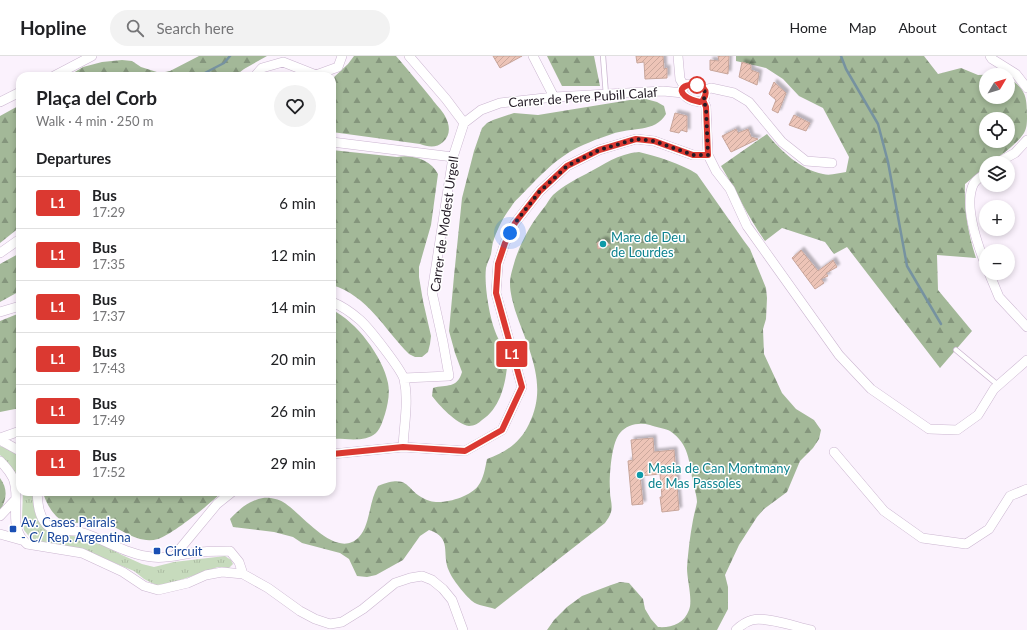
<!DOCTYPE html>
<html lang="en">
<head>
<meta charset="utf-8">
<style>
	body { margin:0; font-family:Lato,sans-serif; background:#f2f2f2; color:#202124; height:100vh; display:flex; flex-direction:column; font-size:15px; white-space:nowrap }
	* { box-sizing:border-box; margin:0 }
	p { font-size:13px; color:#757577 }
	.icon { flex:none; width:22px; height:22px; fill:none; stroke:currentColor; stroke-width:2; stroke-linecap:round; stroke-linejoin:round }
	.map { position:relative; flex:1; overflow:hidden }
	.details { position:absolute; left:16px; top:16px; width:320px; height:424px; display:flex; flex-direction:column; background:#fff; border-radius:12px; box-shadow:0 2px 6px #0003 }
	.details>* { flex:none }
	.badge { padding:0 8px; border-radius:3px; font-size:14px; line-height:26px }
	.needle { width:26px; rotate:52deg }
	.fabs { position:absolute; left:979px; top:12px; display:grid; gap:8px }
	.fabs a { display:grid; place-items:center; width:36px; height:36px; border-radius:50%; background:#fff; box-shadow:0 2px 6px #0003; font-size:20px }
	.you { position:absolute; width:20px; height:20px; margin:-10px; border:3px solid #fff; border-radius:50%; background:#1a73e8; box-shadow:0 0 0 6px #1a73e833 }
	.map>.badge { position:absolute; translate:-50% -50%; box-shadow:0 0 0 2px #fff }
	h2 { padding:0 20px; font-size:15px; line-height:36px }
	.round { display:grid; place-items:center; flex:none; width:42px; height:42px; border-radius:21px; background:#f2f2f2 }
	.headline { display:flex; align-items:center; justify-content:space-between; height:68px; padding:0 20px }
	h1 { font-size:19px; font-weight:700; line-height:30px }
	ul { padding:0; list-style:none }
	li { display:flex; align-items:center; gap:12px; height:52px; padding:0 20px; border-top:1px solid #e0e0e0 }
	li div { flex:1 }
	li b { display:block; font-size:15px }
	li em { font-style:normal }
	li .badge { min-width:44px; font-weight:700; text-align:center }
	header { display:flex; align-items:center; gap:24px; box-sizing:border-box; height:56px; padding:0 20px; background:#fff; border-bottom:1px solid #e0e0e0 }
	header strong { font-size:19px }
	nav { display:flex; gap:22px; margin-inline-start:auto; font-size:14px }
	.search { width:280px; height:36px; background:#f2f2f2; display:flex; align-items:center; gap:10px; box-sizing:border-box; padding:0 14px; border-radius:22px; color:#757577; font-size:15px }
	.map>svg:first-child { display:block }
	.grass { fill:url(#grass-tufts) }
	.forest { fill:url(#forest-firs); fill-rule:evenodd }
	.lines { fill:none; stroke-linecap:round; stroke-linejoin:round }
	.stream { stroke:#7692a0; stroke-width:2.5 }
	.building { fill:url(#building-hatch); stroke:#c7a59a; filter:url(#shadow) }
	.service-casing { stroke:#cbb6d0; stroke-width:6 }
	.minor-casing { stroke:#cbb6d0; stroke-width:10 }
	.service { stroke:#fff; stroke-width:4.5 }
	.minor { stroke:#fff; stroke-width:9 }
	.line-casing { stroke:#fff; stroke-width:9 }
	.line { stroke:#db3931; stroke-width:6 }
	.walk { stroke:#231b25; stroke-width:4; stroke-dasharray:0 7.2 }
	.stop-dot { fill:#fff; stroke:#db3931; stroke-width:2 }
	.culture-dot { fill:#0f9aa8; stroke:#fff; stroke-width:1.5 }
	.transit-dot { fill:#1a4fb4; stroke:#fff; stroke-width:1.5 }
	.labels { text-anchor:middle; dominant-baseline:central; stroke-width:3; stroke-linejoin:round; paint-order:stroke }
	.street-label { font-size:13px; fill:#231b25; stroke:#fff }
	.culture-label { font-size:13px; fill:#0d838f; stroke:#fff; text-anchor:start }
	.transit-label { font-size:13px; fill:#164399; stroke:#fff; text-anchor:start }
</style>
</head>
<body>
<header>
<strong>Hopline</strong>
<div class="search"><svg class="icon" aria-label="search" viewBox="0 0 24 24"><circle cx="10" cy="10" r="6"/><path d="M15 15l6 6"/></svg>Search here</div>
<nav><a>Home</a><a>Map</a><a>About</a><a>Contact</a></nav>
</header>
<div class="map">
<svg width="1027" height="574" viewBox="0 0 1027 574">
	<defs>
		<pattern id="grass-tufts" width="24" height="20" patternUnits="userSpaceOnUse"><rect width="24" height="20" fill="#c7dbbd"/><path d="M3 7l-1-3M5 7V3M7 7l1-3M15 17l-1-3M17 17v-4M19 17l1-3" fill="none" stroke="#abbba2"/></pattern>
		<pattern id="forest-firs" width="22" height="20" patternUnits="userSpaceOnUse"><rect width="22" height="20" fill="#a3b898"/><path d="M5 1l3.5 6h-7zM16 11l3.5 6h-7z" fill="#84957c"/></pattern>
		<pattern id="building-hatch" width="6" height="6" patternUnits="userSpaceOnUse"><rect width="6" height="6" fill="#edc4b7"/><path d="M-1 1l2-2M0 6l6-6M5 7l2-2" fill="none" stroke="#cba89d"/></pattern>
		<filter id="shadow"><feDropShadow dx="3" dy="-3" stdDeviation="1" flood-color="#0004"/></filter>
	</defs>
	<rect width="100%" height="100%" fill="#fbf2fd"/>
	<!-- grass -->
	<path class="grass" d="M0 390 9 393 20 401V427C17 416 8 407 0 399Z
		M23 436H33L36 460 44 472 60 480 69 479 99 486 122 499 142 508 154 511 174 506 225 500 231 504 233 508 229 512 218 511 169 528 156 529 144 523 134 515 78 492 41 488 31 483 24 474 22 462Z"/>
	<!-- forest -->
	<path class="forest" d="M199 0H267L244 13 235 20H68L83 11 102 6 122 4 132 5 141 11 160 17 170 15Z
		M354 0H396C408 14 420 28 432 43 436 49 442 54 445 60 450 69 451 79 443 86 437 92 428 91 420 88L332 76V23L348 8Z
		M547 0H594L600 30H562Z
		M736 0H924L938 18 961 12 978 19 1004 18 1006 19H986V41H1008V21C1025 33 1027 39 1027 60 1027 66 1027 72 1024 77 1019 85 1011 91 1004 97 998 101 994 107 986 107V111L965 128C964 154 968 177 976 202L937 199 938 234 972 275 940 312 847 191 834 198 825 186 782 172 765 185C748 161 736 135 721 110L767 78C781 95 801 114 823 118 830 120 839 117 846 116L849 101 823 52 799 40 783 23 766 12 736 5ZM986 63H1008V85H986Z
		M642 42 657 46 664 50 666 58C655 77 631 71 612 78 597 83 581 89 568 97 552 107 540 120 527 133 522 139 515 144 511 151 504 160 498 172 494 183 492 188 492 193 491 198 490 202 487 207 486 212 484 228 489 259 495 275 499 287 509 298 507 311 505 331 499 353 482 364 479 367 474 370 469 370 456 368 439 349 432 340L433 332C447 328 457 333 462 316L455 297 449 275 454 220 462 142 474 95 482 72 487 67 493 64 514 57 538 59Z
		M20 49V171L0 187V60Z
		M332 94 397 101C413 98 431 104 438 118L431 169 419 211V221L423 245 431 280 430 288 428 296 422 301H415L409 298C384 273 368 240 332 229Z
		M639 96C656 100 682 108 697 118L744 185 750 193 766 232 767 242 766 263 763 273 764 298 782 337 796 353 814 364 821 374 819 383 813 392 800 405 787 436 764 453 757 461 739 489 725 519 728 531V553L717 574H547L554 564 567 551 582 540 611 529 620 526 629 527 643 543 645 553 651 563 658 571C671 572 684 568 689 554 693 544 687 524 687 512 688 496 690 480 693 464 694 458 696 452 697 446 697 440 694 432 693 426 689 405 689 388 670 375 667 373 655 371 650 369 640 366 627 368 620 377 611 387 609 422 610 436 610 443 613 449 611 456 610 460 607 464 605 467L495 553C487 550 478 550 472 545 465 539 452 523 449 515 441 497 453 482 429 474L420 480 403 504 376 519 367 521 357 520 349 503 340 497 302 487 293 481 274 476 233 471 230 463C238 454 250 444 263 442 269 441 278 443 283 446 302 457 336 505 359 481 370 470 369 445 378 430 413 416 404 437 430 445 443 449 470 441 478 430 484 422 485 412 487 403 506 396 520 387 529 368 549 328 528 293 515 254 513 246 510 237 510 228 510 219 513 212 515 204 522 183 532 166 546 149 548 146 550 142 553 139 563 130 574 124 586 118 605 108 617 98 639 96Z
		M20 197V235L0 246V208Z
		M332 254C356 265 383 301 388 327 390 337 388 348 385 358 383 364 381 372 376 377 365 387 346 382 332 383Z
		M20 257V352L0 356V265Z
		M0 422C8 433 7 443 0 455Z
		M43 436H222C210 448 173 478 158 483 137 489 121 471 103 467 90 463 76 470 63 465 54 461 45 446 43 436Z"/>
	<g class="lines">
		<!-- stream -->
		<path class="stream" d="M841 0 846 13 878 68 888 106 907 210 941 268
			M199 20 224 7 230 0"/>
	</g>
	<!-- building -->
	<path class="building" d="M493 0H522L500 12Z
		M636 0H663L664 13 667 12V22L645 23 644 6 637 7Z
		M718 0H729L728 18 710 14V4L719 5Z
		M742 6 751 9V14L759 17 757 29 739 21Z
		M774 26 786 37 778 57 772 54 776 44 769 38Z
		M675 57 687 60V76L681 74 679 77 670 75Z
		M794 59 810 67 806 75 789 69Z
		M736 73 738 77 748 73 751 81 758 83 731 96 722 80Z
		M602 184H605L610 189 598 193 597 187Z
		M801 194 818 215 833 204 837 211 826 217 828 220 821 223 824 227 815 233 792 202Z
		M653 382 654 396 674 394 679 454 662 456 660 441H662L660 418 640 420 643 448 632 449 628 405 633 404 631 384Z"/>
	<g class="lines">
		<defs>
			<path id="service" d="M603 0 606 39
				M956 294 998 329"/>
			<path id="minor" d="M409 0 446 43 464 67
				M533 0 554 41
				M678 0 680 23 684 30
				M990 0 992 3 1016 18 1027 32
				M54 20 92 0
				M255 20 262 12 283 6 316 19 338 11 342 0
				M688 28 697 29 705 34V41L703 44C695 48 683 42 682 33Z
				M705 34 711 32 734 37 749 46 782 86 806 105 832 107
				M703 44 706 51 708 99 716 115 730 133 747 170 839 299 871 333 929 373 957 374 978 359 994 333 1027 304
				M0 46 20 36
				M464 67 481 54 500 47 554 41 663 35 683 37
				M332 86 453 101
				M997 107 1015 97 1027 84
				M986 117C982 120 975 124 973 129 964 150 978 190 986 210
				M0 197 20 183
				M989 217 999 241 1027 271
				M332 246C342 250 352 257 360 264 369 272 401 313 404 323 409 345 404 369 403 391
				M0 256 20 250
				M404 322 449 320 443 286 432 236 453 101 464 67
				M0 382 20 375
				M0 384 20 395
				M834 396 884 455 922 482 966 488 989 473 1010 440 1027 433
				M332 398 403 391 465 395 502 374 522 331 496 237 498 208 505 187 515 167 540 135 567 110 599 94 636 83 654 85 693 99H708
				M0 405C5 410 10 416 13 422 22 443 6 471 27 488L82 497 123 516 144 530 158 534 188 527 206 519 222 516 243 518 268 532 300 555 315 563 330 568 342 566 363 553 395 527 410 522 422 520 432 524 443 533 452 544 463 574
				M37 436C38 447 38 458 46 468 54 477 70 473 80 476 105 483 127 499 152 501 165 503 178 499 191 497 204 495 217 495 230 495L239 506 243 518
				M0 460 15 444
				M0 478 21 484
				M174 500 217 448 232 436
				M736 574C741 569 745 566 752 564 765 560 797 571 811 574"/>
		</defs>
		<!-- service casing -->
		<use href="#service" class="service-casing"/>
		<!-- minor casing -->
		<use href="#minor" class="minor-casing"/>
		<!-- service -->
		<use href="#service" class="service"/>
		<!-- minor -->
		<use href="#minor" class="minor"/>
	</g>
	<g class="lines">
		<defs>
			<path id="line" d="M332 398 403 391 465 395 502 374 522 331 496 237 498 208 505 187 515 167 540 135 567 110 599 94 636 83 654 85 693 99H708L706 51 703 44C717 23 669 26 685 40 689 43 695 45 700 46"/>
		</defs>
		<!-- line casing -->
		<use href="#line" class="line-casing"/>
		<!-- line -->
		<use href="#line" class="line"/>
		<!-- walk -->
		<path class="walk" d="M510 177 515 167 540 135 549 127 567 110 599 94 636 83 654 85 693 99H708L706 51 703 44C708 37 704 32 697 29"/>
	</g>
	<!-- markers -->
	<circle class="stop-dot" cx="697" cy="29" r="8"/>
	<g class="culture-dot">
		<circle cx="603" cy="188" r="4"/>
		<circle cx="640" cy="419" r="4"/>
	</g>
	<g class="transit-dot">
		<rect x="9" y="469" width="8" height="8" rx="2"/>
		<rect x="153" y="491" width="8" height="8" rx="2"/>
	</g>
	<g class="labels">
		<!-- street labels -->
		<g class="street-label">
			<text transform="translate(583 41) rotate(-4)">Carrer de Pere Pubill Calaf</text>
			<text transform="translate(444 168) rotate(-82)">Carrer de Modest Urgell</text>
		</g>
		<!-- culture labels -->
		<g class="culture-label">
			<text x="611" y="181">Mare de Deu<tspan x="611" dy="15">de Lourdes</tspan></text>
			<text x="648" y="412">Masia de Can Montmany<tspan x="648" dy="15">de Mas Passoles</tspan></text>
		</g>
		<!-- transit labels -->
		<g class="transit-label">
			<text x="21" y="466">Av. Cases Pairals<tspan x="21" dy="15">- C/ Rep. Argentina</tspan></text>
			<text x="165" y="495">Circuit</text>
		</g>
	</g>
</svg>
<div class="fabs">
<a><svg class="needle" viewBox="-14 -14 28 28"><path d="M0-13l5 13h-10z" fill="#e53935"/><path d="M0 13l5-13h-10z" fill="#757577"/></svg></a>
<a><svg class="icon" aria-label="locate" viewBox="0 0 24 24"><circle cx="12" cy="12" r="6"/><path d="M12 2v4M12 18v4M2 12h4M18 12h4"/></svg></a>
<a><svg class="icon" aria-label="layers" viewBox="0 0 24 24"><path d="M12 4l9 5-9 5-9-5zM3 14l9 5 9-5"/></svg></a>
<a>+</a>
<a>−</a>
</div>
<div class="you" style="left:510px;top:177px"></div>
<b class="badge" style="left:512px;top:298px;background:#db3931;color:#fff">L1</b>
<section class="details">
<div class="headline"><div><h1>Plaça del Corb</h1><p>Walk · 4 min · 250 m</p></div><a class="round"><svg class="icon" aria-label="heart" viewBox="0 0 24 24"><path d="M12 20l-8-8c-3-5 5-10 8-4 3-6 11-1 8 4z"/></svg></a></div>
<h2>Departures</h2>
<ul>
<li><span class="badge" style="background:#db3931;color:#fff">L1</span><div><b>Bus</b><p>17:29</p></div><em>6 min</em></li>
<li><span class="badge" style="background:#db3931;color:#fff">L1</span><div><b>Bus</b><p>17:35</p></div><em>12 min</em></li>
<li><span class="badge" style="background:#db3931;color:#fff">L1</span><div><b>Bus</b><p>17:37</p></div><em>14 min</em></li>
<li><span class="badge" style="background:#db3931;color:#fff">L1</span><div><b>Bus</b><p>17:43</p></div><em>20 min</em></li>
<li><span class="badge" style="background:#db3931;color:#fff">L1</span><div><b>Bus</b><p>17:49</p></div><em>26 min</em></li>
<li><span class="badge" style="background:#db3931;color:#fff">L1</span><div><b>Bus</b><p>17:52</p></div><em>29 min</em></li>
</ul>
</section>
</div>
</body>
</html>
